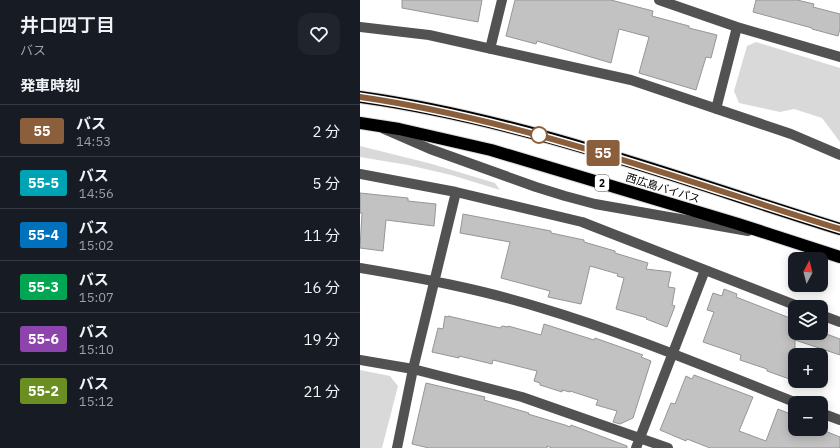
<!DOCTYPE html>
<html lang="ja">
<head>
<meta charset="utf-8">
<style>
	body { margin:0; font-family:"IBM Plex Sans","Noto Sans JP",sans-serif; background:#20242c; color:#f1f3f6; height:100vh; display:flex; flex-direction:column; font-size:15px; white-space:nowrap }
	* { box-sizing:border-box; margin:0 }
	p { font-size:13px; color:#9ea1a6 }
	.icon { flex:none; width:22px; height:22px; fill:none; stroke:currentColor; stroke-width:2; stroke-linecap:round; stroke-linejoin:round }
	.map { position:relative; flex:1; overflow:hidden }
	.details { display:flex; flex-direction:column; background:#171b24; width:360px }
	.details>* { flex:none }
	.badge { padding:0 8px; border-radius:3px; font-size:14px; line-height:26px }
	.needle { width:26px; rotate:7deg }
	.fabs { position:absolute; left:428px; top:252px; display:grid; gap:8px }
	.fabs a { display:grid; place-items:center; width:40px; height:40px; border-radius:8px; background:#171b24; box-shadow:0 2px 10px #0003; font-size:20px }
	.map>.badge { position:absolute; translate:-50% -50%; box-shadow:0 0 0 2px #fff }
	h2 { padding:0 20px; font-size:15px; line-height:36px }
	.round { display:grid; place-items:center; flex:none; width:42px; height:42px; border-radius:12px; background:#20242c }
	.head { display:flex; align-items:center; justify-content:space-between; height:68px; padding:0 20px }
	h1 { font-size:19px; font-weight:600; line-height:30px }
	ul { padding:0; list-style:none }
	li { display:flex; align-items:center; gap:12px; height:52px; padding:0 20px; border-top:1px solid #363941 }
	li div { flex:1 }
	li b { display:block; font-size:15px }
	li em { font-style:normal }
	li .badge { min-width:44px; font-weight:700; text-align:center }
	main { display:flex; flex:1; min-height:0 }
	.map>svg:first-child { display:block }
	.green { fill:#d9d9d9 }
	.building { fill:#c2c2c2; stroke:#969696 }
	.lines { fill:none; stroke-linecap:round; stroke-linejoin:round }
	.highway-casing { stroke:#dbdbdb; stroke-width:14 }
	.minor { stroke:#525252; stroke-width:10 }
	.highway { stroke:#000; stroke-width:12 }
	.line-casing { stroke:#fff; stroke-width:9 }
	.line { stroke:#8b5e3c; stroke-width:6 }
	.stop-dot { fill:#fff; stroke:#8b5e3c; stroke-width:2 }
	.labels { text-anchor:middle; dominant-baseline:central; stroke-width:3; stroke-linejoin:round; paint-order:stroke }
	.shield { fill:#fff; stroke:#4c4c4c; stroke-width:1 }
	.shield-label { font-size:10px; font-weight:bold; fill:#000 }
	.street-label { font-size:11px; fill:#000; stroke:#fff }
</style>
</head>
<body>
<main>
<section class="details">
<div class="head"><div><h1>井口四丁目</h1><p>バス</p></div><a class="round"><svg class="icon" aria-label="heart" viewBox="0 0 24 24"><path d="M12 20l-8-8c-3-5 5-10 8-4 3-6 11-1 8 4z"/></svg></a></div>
<h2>発車時刻</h2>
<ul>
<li><span class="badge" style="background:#8b5e3c;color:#fff">55</span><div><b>バス</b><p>14:53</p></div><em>2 分</em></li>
<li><span class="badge" style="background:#00a3b4;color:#fff">55-5</span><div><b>バス</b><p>14:56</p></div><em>5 分</em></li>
<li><span class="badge" style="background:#0072bc;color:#fff">55-4</span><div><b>バス</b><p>15:02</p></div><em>11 分</em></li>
<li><span class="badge" style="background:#00a651;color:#fff">55-3</span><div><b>バス</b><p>15:07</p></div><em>16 分</em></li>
<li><span class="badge" style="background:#8e44ad;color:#fff">55-6</span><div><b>バス</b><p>15:10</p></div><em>19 分</em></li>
<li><span class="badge" style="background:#6b8e23;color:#fff">55-2</span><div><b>バス</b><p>15:12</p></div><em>21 分</em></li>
</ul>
</section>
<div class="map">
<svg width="480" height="448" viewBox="0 0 480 448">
	<rect width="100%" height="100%" fill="#fff"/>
	<!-- green -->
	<path class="green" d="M396 42 480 68V142L462 118 434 109 420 112 379 103 374 91 387 46Z
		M0 146 72 164 135 183 140 190 91 175 48 165 0 157Z
		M0 370 30 376 38 386 22 448H0Z"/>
	<!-- building -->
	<path class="building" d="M42 0H122L118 22 42 8Z
		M155 0H251L293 11 292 16 329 26V28L357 35 351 58 346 57 336 90 279 73 289 37 259 29 251 63 177 41 176 44 146 36Z
		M396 0H437L454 4 453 7 480 14V29L478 36 452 29V28L393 12Z
		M0 193 48 198V201L76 204 74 226 26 220 23 251 0 248 2 213H0Z
		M103 214 191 231V233L224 240V242L255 251V253L288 263 286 269 311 272 308 287 315 288 312 305 315 306 307 327 286 319 287 318 256 309 264 278 257 276 258 274 230 266 221 304 188 297 190 291 141 278 150 242 100 233Z
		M364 289 377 294 376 297 435 320V333L461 332 480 339V355L435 340V381L407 371V369L380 360 381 355 343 342 354 312 347 310 353 293 362 296Z
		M85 316 88 317V316L140 328 142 326 148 327V326L181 335 184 324 234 340 235 338 283 355 281 357 291 361 273 418 260 424 253 422 257 411 236 405 238 400 210 391V392L202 390V392L180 385V383L174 381 177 371 133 360 132 364 99 356V358L72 352 78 328 83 329Z
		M334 375 393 397 379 431 406 441 418 409 435 416V429H460L480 437V448H350L327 439 326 441 300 430 311 403 315 404 326 376 332 379Z
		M66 383 125 397 124 400 169 413 168 414 205 425 210 427 211 425 267 446V448H192L187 446V448H69L52 444Z"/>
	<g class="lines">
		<defs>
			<path id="highway" d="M0 97C165 120 322 180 480 229
				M0 123 39 129 131 150 378 224 480 257"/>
		</defs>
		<!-- highway casing -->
		<use href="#highway" class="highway-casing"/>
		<!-- minor -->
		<path class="minor" d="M299 0 377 27 480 57
			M0 27 69 35 271 80 431 134 480 155
			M130 49 142 0
			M356 109 377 27
			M24 129 70 149 176 187 205 196 235 204 388 231
			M0 174 96 192 222 222 440 307
			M0 268C60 278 120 289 178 307 266 333 351 369 437 403
			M461 315 480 322
			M0 360 53 369 162 397 308 448
			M461 413 480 420
			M37 448 53 369 96 192
			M276 448 345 270"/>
		<!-- highway -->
		<use href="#highway" class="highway"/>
	</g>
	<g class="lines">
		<defs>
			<path id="line" d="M0 97C165 121 321 180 480 229"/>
		</defs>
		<!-- line casing -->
		<use href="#line" class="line-casing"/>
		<!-- line -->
		<use href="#line" class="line"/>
	</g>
	<!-- markers -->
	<circle class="stop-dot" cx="179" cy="135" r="8"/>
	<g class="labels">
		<!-- shield labels -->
		<rect class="shield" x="235" y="175" width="14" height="16" rx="3"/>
		<g class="shield-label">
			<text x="242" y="183">2</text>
		</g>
		<!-- street labels -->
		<g class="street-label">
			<text transform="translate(303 188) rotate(17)">西広島バイパス</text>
		</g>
	</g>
</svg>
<div class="fabs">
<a><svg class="needle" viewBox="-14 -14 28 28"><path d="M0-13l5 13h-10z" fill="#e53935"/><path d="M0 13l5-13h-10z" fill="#9ea1a6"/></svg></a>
<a><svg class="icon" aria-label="layers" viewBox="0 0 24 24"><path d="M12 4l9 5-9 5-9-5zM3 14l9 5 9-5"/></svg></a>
<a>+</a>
<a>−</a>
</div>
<b class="badge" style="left:243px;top:153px;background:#8b5e3c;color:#fff">55</b>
</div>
</main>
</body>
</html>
